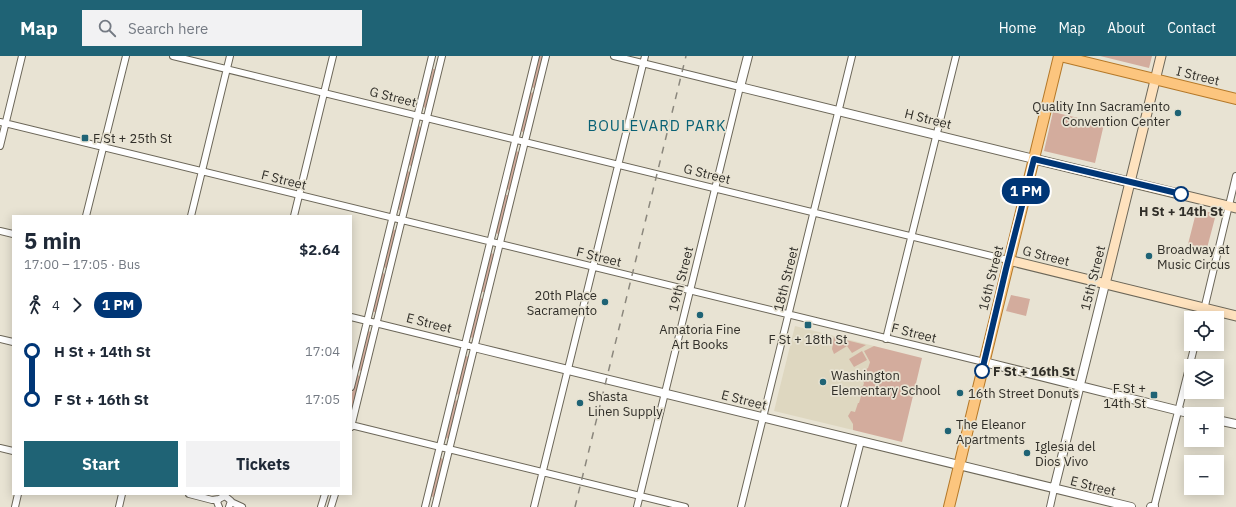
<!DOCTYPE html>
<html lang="en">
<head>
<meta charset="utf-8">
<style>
	body { margin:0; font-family:"IBM Plex Sans",sans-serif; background:#f2f2f3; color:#1f2937; height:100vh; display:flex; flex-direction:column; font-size:15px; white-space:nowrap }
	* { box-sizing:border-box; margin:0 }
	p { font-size:13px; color:#747a83 }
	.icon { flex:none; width:22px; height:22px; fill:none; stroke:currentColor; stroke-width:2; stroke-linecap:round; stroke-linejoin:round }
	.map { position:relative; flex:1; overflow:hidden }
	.panel { position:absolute; left:12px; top:159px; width:340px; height:280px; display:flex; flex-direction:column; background:#fff; border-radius:0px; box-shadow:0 2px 10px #0003 }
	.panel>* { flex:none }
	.badge { padding:0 8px; border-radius:13px; font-size:14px; line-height:26px }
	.fabs { position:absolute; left:1184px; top:255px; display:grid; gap:8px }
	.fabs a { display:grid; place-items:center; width:40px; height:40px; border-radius:0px; background:#fff; box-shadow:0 2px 10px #0003; font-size:20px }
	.map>.badge { position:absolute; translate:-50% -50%; box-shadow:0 0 0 2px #fff }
	.legs { display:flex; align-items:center; gap:6px; height:44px; padding:0 12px; font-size:13px }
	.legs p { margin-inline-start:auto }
	.summary { display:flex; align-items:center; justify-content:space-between; height:68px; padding:0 12px }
	h1 { font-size:22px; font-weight:700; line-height:30px }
	.action { display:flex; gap:8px; margin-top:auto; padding:8px 12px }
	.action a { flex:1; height:46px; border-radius:0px; background:#1f6375; color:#fff; font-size:16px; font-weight:700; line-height:46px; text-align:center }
	.action a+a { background:#f2f2f3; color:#1f2937 }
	ul { padding:0 12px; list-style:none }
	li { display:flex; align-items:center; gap:14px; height:48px; font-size:15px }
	li i { display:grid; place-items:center; width:6px; height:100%; margin:0 5px; background:currentColor }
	li i::after { content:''; width:10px; height:10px; margin:-5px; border:3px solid; border-radius:50%; background:#fff }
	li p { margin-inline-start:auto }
	li:first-child i { background:linear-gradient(#0000 50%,currentColor 0) }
	li:last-child i { background:linear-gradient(currentColor 50%,#0000 0) }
	header { display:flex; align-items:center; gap:24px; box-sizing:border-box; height:56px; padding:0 20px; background:#1f6375; color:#fff }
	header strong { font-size:19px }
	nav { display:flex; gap:22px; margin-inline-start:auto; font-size:14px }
	.search { width:280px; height:36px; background:#f2f2f3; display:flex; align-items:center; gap:10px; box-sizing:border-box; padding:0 14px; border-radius:0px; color:#747a83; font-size:15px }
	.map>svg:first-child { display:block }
	.built { fill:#ded7c0 }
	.green { fill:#d3ac9d }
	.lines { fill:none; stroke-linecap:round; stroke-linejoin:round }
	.minor-casing { stroke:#6c6759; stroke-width:8 }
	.tertiary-casing { stroke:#6c6759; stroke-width:10 }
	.secondary-casing { stroke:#6c6759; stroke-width:11 }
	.primary-casing { stroke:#b47828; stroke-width:12 }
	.minor { stroke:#fff; stroke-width:6 }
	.tertiary { stroke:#fff; stroke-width:8 }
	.secondary { stroke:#fee2be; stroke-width:9 }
	.primary { stroke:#fcc57e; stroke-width:10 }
	.rail { stroke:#8b877d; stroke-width:1.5; stroke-dasharray:7 7; stroke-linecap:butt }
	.line-1-casing { stroke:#fff; stroke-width:9 }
	.line-1 { stroke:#003676; stroke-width:6 }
	.poi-dot { fill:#1f6375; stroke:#e8e3d3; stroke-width:1.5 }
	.stop-1-dot { fill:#fff; stroke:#003676; stroke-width:2 }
	.labels { text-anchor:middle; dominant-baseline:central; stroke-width:3.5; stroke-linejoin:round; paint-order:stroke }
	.street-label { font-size:13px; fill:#312f29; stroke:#e8e3d3 }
	.poi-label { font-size:13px; fill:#312f29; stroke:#e8e3d3; text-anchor:start }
	.stop-label { font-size:13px; font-weight:bold; fill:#312f29; stroke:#e8e3d3 }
	.quarter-label { font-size:15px; letter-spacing:1px; fill:#096175; stroke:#e8e3d3 }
</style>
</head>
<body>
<header>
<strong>Map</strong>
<div class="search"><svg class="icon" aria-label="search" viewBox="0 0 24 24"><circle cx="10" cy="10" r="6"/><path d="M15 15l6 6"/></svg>Search here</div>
<nav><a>Home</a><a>Map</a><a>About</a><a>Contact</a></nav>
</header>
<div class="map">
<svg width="1236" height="451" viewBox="0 0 1236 451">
	<rect width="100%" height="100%" fill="#e8e3d3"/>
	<!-- built -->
	<path class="built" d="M795 270 874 290 853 374 774 355Z"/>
	<!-- green -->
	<path class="green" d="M539 0H543L535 31 533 32 531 30Z
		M1100 0H1152L1149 12Z
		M433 13H435L436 15 427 51 425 52 423 50Z
		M533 36 534 39 525 75 522 76 521 74 530 38Z
		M1053 56 1104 68 1095 107 1044 95Z
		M420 70 421 73 413 109 410 110 409 108 417 72Z
		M517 95 519 97 510 133 508 134 506 132 515 96Z
		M407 115 410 116V118L402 154H399L398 152Z
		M505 139H508L509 141 500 177 497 178 496 176Z
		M1197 153 1216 158 1206 196 1187 192Z
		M393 173 396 175 387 211 385 212 383 210Z
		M492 197 494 200 485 236H483L481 235 490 198Z
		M384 217 385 220 376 256H374L373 255 382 218Z
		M1011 239 1030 243 1026 260 1006 255Z
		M481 242 483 245 474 281 472 282 470 280 479 244Z
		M369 275 371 277 362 314 360 315 358 313 367 277Z
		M834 281 866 289 852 297 847 290 834 298 832 293Z
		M874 290 922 302 902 386 853 374V368L848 360 851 355 855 356 858 347H859L861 340 857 333 863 330 864 327 859 318 868 312 870 306 864 295Z
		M862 295 867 304 854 311 849 303Z
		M467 300 469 302 460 337 458 339 456 336 465 301Z
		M358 319 360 321 351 358V342L356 321Z
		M456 344 458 346 449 381 447 383 446 381 454 345Z
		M442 402 443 404 435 440 432 441 431 439 440 403Z"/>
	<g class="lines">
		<defs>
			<path id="minor" d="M173 0 1008 204
				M614 0 740 31 637 451
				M0 66 984 306
				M0 90 22 0
				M86 160 126 0
				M191 160 230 0
				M294 160 333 0
				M0 175 13 178
				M351 261 469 290
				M1202 262 1236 120
				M0 283 13 286
				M886 283 956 0
				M351 331 432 0
				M351 369 685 451
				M351 371 442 0
				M0 392 13 395
				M189 438 212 444 219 443
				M231 446 242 451
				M15 451 18 438
				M119 451 122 438
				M219 451 217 446 219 443 225 440 231 445 229 451
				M321 451 325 438
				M331 451 335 438
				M425 451 536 0
				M435 451 546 0
				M534 451 645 0
				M741 451 852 0
				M844 451 861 385
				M1050 451 1054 433
				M1154 451 1195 288"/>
			<path id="tertiary" d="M748 0 740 31 1034 103
				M474 291 1131 451
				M984 306 1192 358
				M1217 364 1236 368
				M1054 433 1105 228
				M1151 451H1154"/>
			<path id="secondary" d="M1034 103 1236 152
				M1008 204 1236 260
				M1105 228 1161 0"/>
			<path id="primary" d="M1060 0 1236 43
				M949 451 1059 0"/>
		</defs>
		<!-- minor casing -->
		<use href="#minor" class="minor-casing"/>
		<!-- tertiary casing -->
		<use href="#tertiary" class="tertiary-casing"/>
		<!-- secondary casing -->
		<use href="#secondary" class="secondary-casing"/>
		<!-- primary casing -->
		<use href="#primary" class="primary-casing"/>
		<!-- minor -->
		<use href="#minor" class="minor"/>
		<!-- tertiary -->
		<use href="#tertiary" class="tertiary"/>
		<!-- secondary -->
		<use href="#secondary" class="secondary"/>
		<!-- primary -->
		<use href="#primary" class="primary"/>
		<!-- rail -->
		<path class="rail" d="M575 451 686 0"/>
	</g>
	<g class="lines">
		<defs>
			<path id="line-1" d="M982 315 1006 213 1034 103 1181 138"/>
		</defs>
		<!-- line-1 casing -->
		<use href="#line-1" class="line-1-casing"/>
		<!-- line-1 -->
		<use href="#line-1" class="line-1"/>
	</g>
	<!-- markers -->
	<g class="poi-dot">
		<circle cx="1178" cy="57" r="4"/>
		<rect x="81" y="78" width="8" height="8" rx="2"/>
		<circle cx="1149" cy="200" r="4"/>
		<circle cx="605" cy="246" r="4"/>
		<circle cx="700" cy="259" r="4"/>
		<rect x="804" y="265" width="8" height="8" rx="2"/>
		<circle cx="823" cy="326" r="4"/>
		<circle cx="960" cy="337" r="4"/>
		<rect x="1150" y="335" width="8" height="8" rx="2"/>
		<circle cx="580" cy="347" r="4"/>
		<circle cx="948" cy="375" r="4"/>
		<circle cx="1027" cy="397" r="4"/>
	</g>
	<g class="stop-1-dot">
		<circle cx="1181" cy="138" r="7"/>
		<circle cx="982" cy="315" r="7"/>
	</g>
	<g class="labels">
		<!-- street labels -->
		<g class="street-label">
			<text transform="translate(1198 20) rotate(14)">I Street</text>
			<text transform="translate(393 41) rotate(14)">G Street</text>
			<text transform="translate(928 63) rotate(14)">H Street</text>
			<text transform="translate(707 118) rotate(14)">G Street</text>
			<text transform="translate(284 124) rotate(14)">F Street</text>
			<text transform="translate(1046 200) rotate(14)">G Street</text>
			<text transform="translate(599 201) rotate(14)">F Street</text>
			<text transform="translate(991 222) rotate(-76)">16th Street</text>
			<text transform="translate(1093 222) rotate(-76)">15th Street</text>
			<text transform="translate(681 223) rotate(-76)">19th Street</text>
			<text transform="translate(786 223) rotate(-76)">18th Street</text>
			<text transform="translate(429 267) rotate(14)">E Street</text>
			<text transform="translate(914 277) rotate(14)">F Street</text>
			<text transform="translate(744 344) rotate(14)">E Street</text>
			<text transform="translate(1093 430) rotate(14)">E Street</text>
		</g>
		<!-- poi labels -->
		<g class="poi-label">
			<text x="1170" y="50" text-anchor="end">Quality Inn Sacramento<tspan x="1170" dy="15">Convention Center</tspan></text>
			<text x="93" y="82">F St + 25th St</text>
			<text x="1157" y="193">Broadway at<tspan x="1157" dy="15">Music Circus</tspan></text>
			<text x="597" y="239" text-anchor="end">20th Place<tspan x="597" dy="15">Sacramento</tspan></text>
			<text x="700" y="273" text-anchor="middle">Amatoria Fine<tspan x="700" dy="15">Art Books</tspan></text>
			<text x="808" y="283" text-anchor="middle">F St + 18th St</text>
			<text x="831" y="319">Washington<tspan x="831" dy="15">Elementary School</tspan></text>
			<text x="1146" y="332" text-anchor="end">F St +<tspan x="1146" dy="15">14th St</tspan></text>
			<text x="968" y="337">16th Street Donuts</text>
			<text x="588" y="340">Shasta<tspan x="588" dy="15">Linen Supply</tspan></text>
			<text x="956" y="368">The Eleanor<tspan x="956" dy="15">Apartments</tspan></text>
			<text x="1035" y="390">Iglesia del<tspan x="1035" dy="15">Dios Vivo</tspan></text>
		</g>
		<!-- stop labels -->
		<g class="stop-label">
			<text x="1181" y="155">H St + 14th St</text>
			<text x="993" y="315" text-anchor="start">F St + 16th St</text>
		</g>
		<!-- quarter labels -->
		<g class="quarter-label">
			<text x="657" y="69">BOULEVARD PARK</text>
		</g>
	</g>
</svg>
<div class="fabs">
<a><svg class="icon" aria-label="locate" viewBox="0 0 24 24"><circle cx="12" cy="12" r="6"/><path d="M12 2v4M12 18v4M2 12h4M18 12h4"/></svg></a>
<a><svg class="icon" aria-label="layers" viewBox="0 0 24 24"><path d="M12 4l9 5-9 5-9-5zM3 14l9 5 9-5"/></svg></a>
<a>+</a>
<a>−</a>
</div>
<b class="badge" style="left:1026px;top:135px;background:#003676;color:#fff">1 PM</b>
<section class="panel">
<div class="summary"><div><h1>5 min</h1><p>17:00 – 17:05 · Bus</p></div><b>$2.64</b></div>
<div class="legs"><svg class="icon" aria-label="walk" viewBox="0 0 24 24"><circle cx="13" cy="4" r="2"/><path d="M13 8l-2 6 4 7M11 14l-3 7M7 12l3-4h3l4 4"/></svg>4<svg class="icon" aria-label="forward" viewBox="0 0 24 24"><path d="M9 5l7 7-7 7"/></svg><b class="badge" style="background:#003676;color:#fff">1 PM</b></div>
<ul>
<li><i style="color:#003676"></i><b>H St + 14th St</b><p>17:04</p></li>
<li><i style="color:#003676"></i><b>F St + 16th St</b><p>17:05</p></li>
</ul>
<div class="action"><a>Start</a><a>Tickets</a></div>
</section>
</div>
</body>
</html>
